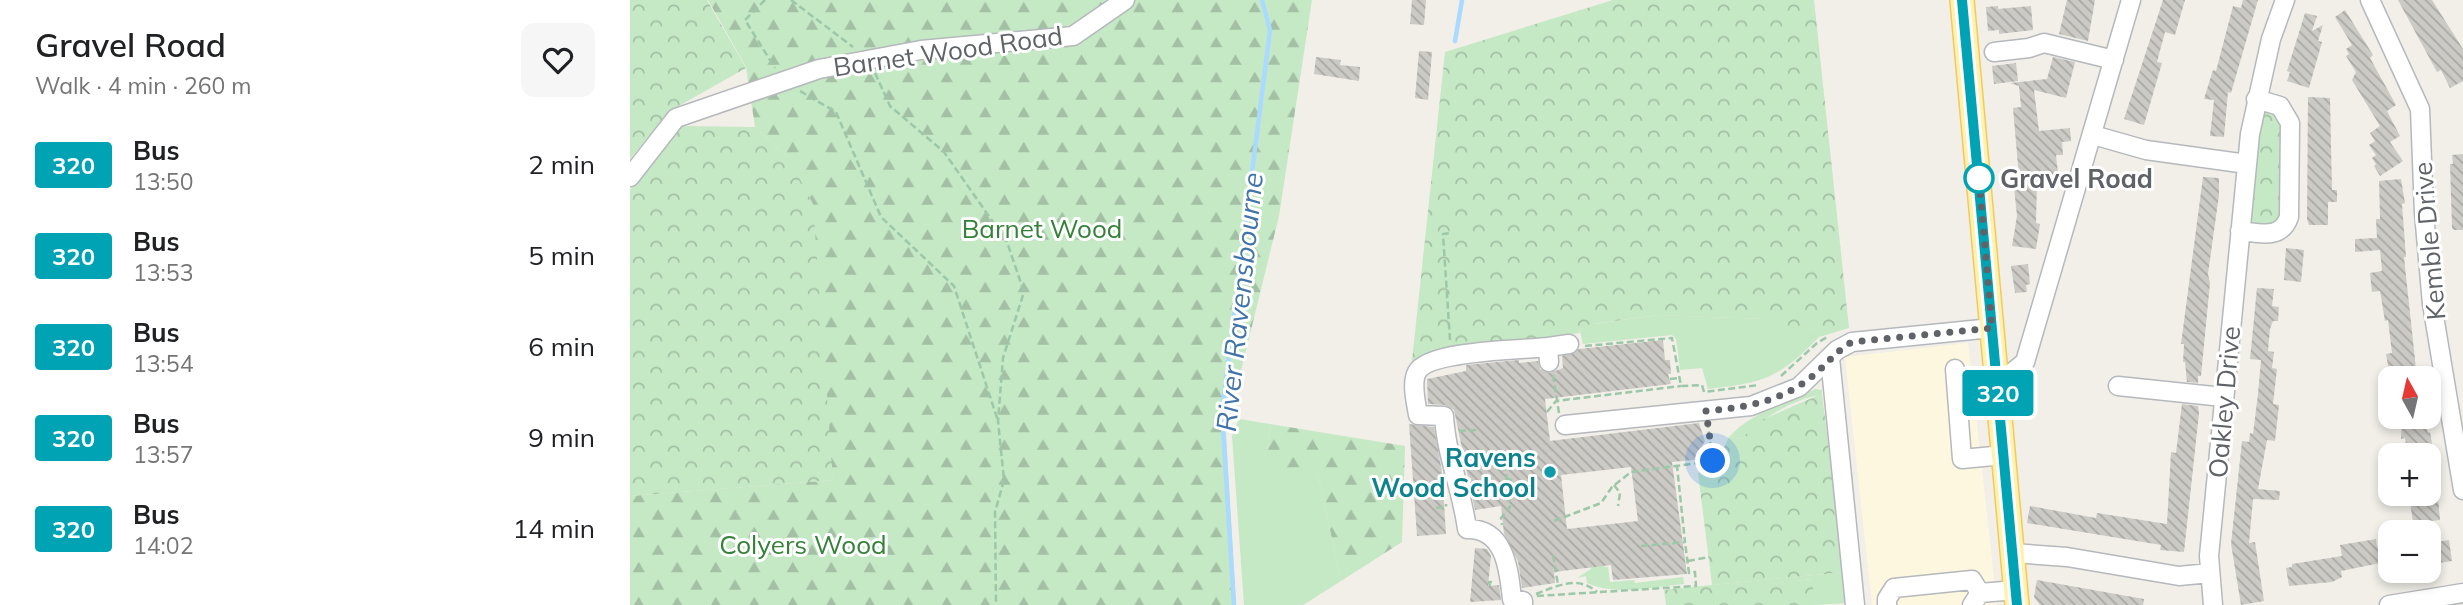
<!DOCTYPE html>
<html lang="en">
<head>
<meta charset="utf-8">
<style>
	body { margin:0; font-family:Mulish,sans-serif; background:#f6f6f6; color:#202124; height:100vh; display:flex; flex-direction:column; font-size:26px; white-space:nowrap }
	* { box-sizing:border-box; margin:0 }
	p { font-size:23px; color:#757577 }
	.icon { flex:none; width:38px; height:38px; fill:none; stroke:currentColor; stroke-width:2; stroke-linecap:round; stroke-linejoin:round }
	.map { position:relative; flex:1; overflow:hidden }
	.drawer { display:flex; flex-direction:column; background:#fff; width:630px }
	.drawer>* { flex:none }
	.badge { padding:0 14px; border-radius:5px; font-size:24px; line-height:46px }
	.needle { width:46px; rotate:352deg }
	.fabs { position:absolute; left:1748px; top:366px; display:grid; gap:14px }
	.fabs a { display:grid; place-items:center; width:63px; height:63px; border-radius:14px; background:#fff; box-shadow:0 4px 10px #0003; font-size:35px }
	.you { position:absolute; width:35px; height:35px; margin:-18px; border:5px solid #fff; border-radius:50%; background:#1a73e8; box-shadow:0 0 0 10px #1a73e833 }
	.map>.badge { position:absolute; translate:-50% -50%; box-shadow:0 0 0 4px #fff }
	.round { display:grid; place-items:center; flex:none; width:74px; height:74px; border-radius:14px; background:#f6f6f6 }
	.summary { display:flex; align-items:center; justify-content:space-between; height:119px; padding:0 35px }
	h1 { font-size:33px; font-weight:600; line-height:52px }
	ul { padding:0; list-style:none }
	li { display:flex; align-items:center; gap:21px; height:91px; padding:0 35px }
	li div { flex:1 }
	li b { display:block; font-size:26px }
	li em { font-style:normal }
	li .badge { min-width:77px; font-weight:700; text-align:center }
	main { display:flex; flex:1; min-height:0 }
	.map>svg:first-child { display:block }
	.commercial { fill:#fef7e0 }
	.grass { fill:#c5e8c5 }
	.forest { fill:url(#forest-firs) }
	.park { fill:url(#park-crowns) }
	.lines { fill:none; stroke-linecap:round; stroke-linejoin:round }
	.stream { stroke:#aadaff; stroke-width:4.5 }
	.building { fill:url(#building-back-hatch); fill-rule:evenodd }
	.minor-casing { stroke:#b5b8bc; stroke-width:21 }
	.major-casing { stroke:#f2c960; stroke-width:26 }
	.path { stroke:#9cc7a9; stroke-width:2.5; stroke-dasharray:7 3.5; stroke-linecap:butt }
	.minor { stroke:#fff; stroke-width:18 }
	.major { stroke:#fff2af; stroke-width:23 }
	.line-casing { stroke:#fff; stroke-width:16 }
	.line { stroke:#00a3b4; stroke-width:10 }
	.walk { stroke:#5f6368; stroke-width:7; stroke-dasharray:0 12.6 }
	.stop-dot { fill:#fff; stroke:#00a3b4; stroke-width:3.5 }
	.culture-dot { fill:#0f9aa8; stroke:#fff; stroke-width:2.5 }
	.labels { text-anchor:middle; dominant-baseline:central; stroke-width:6; stroke-linejoin:round; paint-order:stroke }
	.street-label { font-size:26px; fill:#5f6368; stroke:#fff }
	.stop-label { font-size:26px; font-weight:bold; fill:#5f6368; stroke:#fff; text-anchor:start }
	.park-label { font-size:26px; fill:#348238; stroke:#fff }
	.culture-label { font-size:26px; font-weight:bold; fill:#0d838f; stroke:#fff; text-anchor:end }
	.water-label { font-size:28px; font-style:italic; fill:#4174aa; stroke:#fff }
</style>
</head>
<body>
<main>
<section class="drawer">
<div class="summary"><div><h1>Gravel Road</h1><p>Walk · 4 min · 260 m</p></div><a class="round"><svg class="icon" aria-label="heart" viewBox="0 0 24 24"><path d="M12 20l-8-8c-3-5 5-10 8-4 3-6 11-1 8 4z"/></svg></a></div>
<ul>
<li><span class="badge" style="background:#00a3b4;color:#fff">320</span><div><b>Bus</b><p>13:50</p></div><em>2 min</em></li>
<li><span class="badge" style="background:#00a3b4;color:#fff">320</span><div><b>Bus</b><p>13:53</p></div><em>5 min</em></li>
<li><span class="badge" style="background:#00a3b4;color:#fff">320</span><div><b>Bus</b><p>13:54</p></div><em>6 min</em></li>
<li><span class="badge" style="background:#00a3b4;color:#fff">320</span><div><b>Bus</b><p>13:57</p></div><em>9 min</em></li>
<li><span class="badge" style="background:#00a3b4;color:#fff">320</span><div><b>Bus</b><p>14:02</p></div><em>14 min</em></li>
</ul>
</section>
<div class="map">
<svg width="1833" height="605" viewBox="0 0 1833 605">
	<defs>
		<pattern id="forest-firs" width="22" height="20" patternUnits="userSpaceOnUse" patternTransform="scale(1.75)"><rect width="22" height="20" fill="#c5e8c5"/><path d="M5 1l3.5 6h-7zM16 11l3.5 6h-7z" fill="#a3c0a4"/></pattern>
		<pattern id="park-crowns" width="20" height="18" patternUnits="userSpaceOnUse" patternTransform="scale(1.75)"><rect width="20" height="18" fill="#c5e8c5"/><path d="M2 6a3 3 0 1 1 6 0M12 15a3 3 0 1 1 6 0" fill="none" stroke="#a3c0a4"/></pattern>
		<pattern id="building-back-hatch" width="6" height="6" patternUnits="userSpaceOnUse" patternTransform="scale(1.75)"><rect width="6" height="6" fill="#cccac5"/><path d="M-1 5l2 2M0 0l6 6M5-1l2 2" fill="none" stroke="#a9a8a4"/></pattern>
	</defs>
	<rect width="100%" height="100%" fill="#f1efe8"/>
	<!-- commercial -->
	<path class="commercial" d="M1338 343 1367 605H1242L1215 357Z"/>
	<!-- grass -->
	<path class="grass" d="M939 116 965 324 1028 315 1133 319 1171 328 1189 337C1149 378 1134 383 1078 389L1072 368 1050 370 1046 339 1042 335 953 344 949 327Z
		M1185 389 1192 390V395C1164 398 1131 419 1112 439L1099 437C1122 412 1155 404 1185 389Z
		M609 419 640 424 637 450 687 469 711 581 673 605H614L602 436Z
		M973 560 974 567H978L980 582 1004 580 1005 583 1053 577 1054 584C1023 587 985 596 957 583L956 576 947 578 961 569V562Z
		M1215 572 1219 603 1185 605 1181 579 1083 591 1082 585Z"/>
	<!-- forest -->
	<path class="forest" d="M78 0H682L649 216 596 432 606 605H0V496L203 480 158 157 125 127 116 67Z
		M640 424 775 446 772 542 711 581 687 469 651 483 637 450Z"/>
	<!-- park -->
	<path class="park" d="M0 0H77L116 68 38 112 0 159Z
		M983 0H1184L1219 328 1189 337 1133 319 1028 315 949 326 950 333 796 353 781 370 815 52Z
		M1633 109 1652 115 1650 224 1623 226 1619 221 1631 110Z
		M49 126 125 127 158 157 183 204 203 480 0 496V190Z
		M1189 395H1192L1215 572 1082 585 1084 590 1182 579 1185 605H1036L1034 590 1082 585 1068 473 1093 470 1091 454 1099 437 1112 439 1127 422Z"/>
	<g class="lines">
		<!-- stream -->
		<path class="stream" d="M825 41 832 0
			M604 605 592 411 640 30 632 0"/>
	</g>
	<!-- building -->
	<path class="building" d="M782 0H796L794 25 780 24Z
		M1437 0H1465L1458 41 1429 34Z
		M1533 0H1555L1545 35 1535 32 1527 62 1532 63 1514 125 1494 119Z
		M1613 0H1628L1601 93 1598 92 1594 137 1580 136 1584 100 1574 99 1583 70 1586 71 1603 6 1611 8Z
		M1768 0H1802L1833 49V81L1820 88 1811 70 1807 72Z
		M1368 6V9L1401 6 1403 30 1369 34V30L1358 31 1356 7Z
		M1715 10 1743 55 1740 58 1766 105 1757 111 1770 136 1760 142 1773 161 1750 176 1744 166 1746 164 1742 158 1746 155 1739 145 1745 141 1740 133 1750 126 1722 80 1726 72 1716 56 1719 54 1716 49 1722 45 1705 17Z
		M1675 13 1687 16 1682 31 1693 25 1688 41 1692 42 1679 88 1657 81 1660 72 1657 71Z
		M789 51 802 52 798 100 785 98Z
		M686 57 711 60 710 65 730 67 729 81 684 74Z
		M1423 57 1445 62 1436 98 1404 90 1409 131 1440 128 1441 141 1432 142 1433 155H1426L1429 182 1407 184 1406 223 1410 224 1406 249 1382 246 1387 216 1384 187H1388L1389 177 1383 108 1391 107 1389 86 1380 83 1417 79Z
		M1386 63 1388 81 1364 84 1362 66Z
		M1678 97 1700 98 1702 190H1707V202H1698V225H1679L1677 219Z
		M1833 154V230H1824L1822 228 1820 164H1823L1822 155Z
		M1573 177 1589 178V195L1578 274 1580 283 1571 376H1568V383L1557 382 1555 362H1553L1554 344H1551Z
		M1771 179 1775 203 1772 204 1776 257H1774L1787 378H1760L1756 354 1762 353 1758 320 1755 321 1750 291 1742 292 1740 273 1752 271 1750 250 1725 252V239L1747 238 1746 219H1750L1749 181Z
		M1656 248 1674 250 1671 282 1654 280Z
		M1398 264 1400 284 1396 285 1397 292 1385 293 1381 266Z
		M1627 288 1644 289 1642 306 1649 307 1648 321H1643L1640 329 1638 351 1644 352 1642 368 1647 369 1643 404 1649 405 1645 441 1637 440 1628 489 1650 491 1649 500 1623 499 1619 543 1625 542 1634 601 1611 605 1601 544 1612 441 1619 442 1620 433 1623 434 1628 394 1631 360 1620 359Z
		M1033 340 1035 360H1040L1041 374H1038L1041 384 915 399 920 441 1069 423 1075 441 1072 446 1073 459 1042 462 1057 574 983 580 981 565 924 572 925 583 892 588 888 561 874 534 871 506 845 510 824 410 815 405 798 404 797 379 836 371V365L889 360V363L908 361 910 369 920 373 933 368 932 356 949 349ZM1001 467 1008 521 937 529 931 475Z
		M1552 404 1568 406 1569 413 1554 552 1530 550 1531 545 1397 523 1400 506 1466 518 1467 513 1537 524 1541 452 1546 453Z
		M1772 416H1793L1798 433 1800 432 1804 455H1778L1775 438 1771 439Z
		M779 424 804 427 812 472 816 534 787 536Z
		M1805 466 1810 520 1783 523 1779 494H1799V467Z
		M1746 539 1747 547 1760 545V561L1711 571 1712 577 1702 582 1659 586 1656 568 1662 567V564L1712 556 1710 545Z
		M1819 540 1822 561 1803 564 1800 543Z
		M845 548 857 549 861 556 858 586 869 585 871 600 840 602Z
		M1407 580 1514 599 1513 605H1410L1404 597Z"/>
	<g class="lines">
		<defs>
			<path id="minor" d="M1740 0 1790 109 1794 213 1802 304 1833 490
				M1364 52 1399 48 1414 43 1484 60
				M1463 135 1516 150 1617 164
				M0 177 46 118 189 69 291 50 443 36 495 0
				M1610 231C1630 233 1651 240 1659 217L1660 123 1650 106 1626 99
				M918 347 939 344
				M1200 358 1225 605
				M1325 369 1332 459 1374 455
				M1367 380 1374 379 1395 362 1501 0
				M1488 386 1593 397
				M935 425 1121 406 1169 387 1207 350 1222 342 1362 328
				M1383 553 1437 557 1549 576 1580 573
				M1350 593 1386 590
				M893 605V601L882 599C879 572 876 528 837 529 832 490 816 455 814 416L788 415C786 402 781 383 787 372 799 350 892 350 918 347L919 362
				M1257 605V599L1264 588 1342 580 1350 593 1342 605
				M1583 605 1579 556 1620 134 1641 39 1655 0
				M1759 605 1833 593"/>
			<path id="major" d="M1332 0 1387 605"/>
		</defs>
		<!-- minor casing -->
		<use href="#minor" class="minor-casing"/>
		<!-- major casing -->
		<use href="#major" class="major-casing"/>
		<!-- path -->
		<path class="path" d="M135 0 115 20 145 68
			M161 0 223 47
			M245 73 260 106 314 152 377 242 394 292 373 358 368 421 374 480 365 512 366 605
			M170 91 206 112 251 217 324 286 367 418
			M820 340 813 234 822 233
			M955 346 1042 338 1051 386 1072 385 1074 392 1129 385
			M923 375 929 413
			M1151 376 1187 343 1199 336
			M1040 379 1050 378
			M917 412 926 401 1051 386
			M829 431 846 430
			M1083 455 1089 462 1090 471
			M871 465 876 473 880 507 871 518 872 525
			M838 467 877 464
			M876 477 890 486 891 491
			M984 485 990 493 988 506
			M806 508 816 507V504
			M924 521 971 503 982 487 1001 472 1083 461 1078 427
			M1011 546 1055 542 1047 466
			M923 555 928 585
			M1058 561 1079 557
			M860 586 859 582H865
			M906 594C927 586 948 575 967 592
			M907 596 1066 586 1065 572 1059 573 1055 542"/>
		<!-- minor -->
		<use href="#minor" class="minor"/>
		<!-- major -->
		<use href="#major" class="major"/>
	</g>
	<g class="lines">
		<defs>
			<path id="line" d="M1332 0 1387 605"/>
		</defs>
		<!-- line casing -->
		<use href="#line" class="line-casing"/>
		<!-- line -->
		<use href="#line" class="line"/>
		<!-- walk -->
		<path class="walk" d="M1083 461 1076 411C1117 407 1151 402 1184 375 1198 363 1206 351 1222 342L1362 328 1349 178"/>
	</g>
	<!-- markers -->
	<circle class="stop-dot" cx="1349" cy="178" r="14"/>
	<circle class="culture-dot" cx="920" cy="472" r="7"/>
	<g class="labels">
		<!-- street labels -->
		<g class="street-label">
			<text transform="translate(318 51) rotate(-8)">Barnet Wood Road</text>
			<text transform="translate(1799 241) rotate(-95)">Kemble Drive</text>
			<text transform="translate(1594 402) rotate(-85)">Oakley Drive</text>
		</g>
		<!-- stop labels -->
		<g class="stop-label">
			<text x="1370" y="178">Gravel Road</text>
		</g>
		<!-- park labels -->
		<g class="park-label">
			<text x="412" y="228">Barnet Wood</text>
			<text x="173" y="544">Colyers Wood</text>
		</g>
		<!-- culture labels -->
		<g class="culture-label">
			<text x="906" y="457">Ravens<tspan x="906" dy="30">Wood School</tspan></text>
		</g>
		<!-- water labels -->
		<g class="water-label">
			<text transform="translate(609 302) rotate(-84)">River Ravensbourne</text>
		</g>
	</g>
</svg>
<div class="fabs">
<a><svg class="needle" viewBox="-14 -14 28 28"><path d="M0-13l5 13h-10z" fill="#e53935"/><path d="M0 13l5-13h-10z" fill="#757577"/></svg></a>
<a>+</a>
<a>−</a>
</div>
<div class="you" style="left:1083px;top:461px"></div>
<b class="badge" style="left:1368px;top:393px;background:#00a3b4;color:#fff">320</b>
</div>
</main>
</body>
</html>
